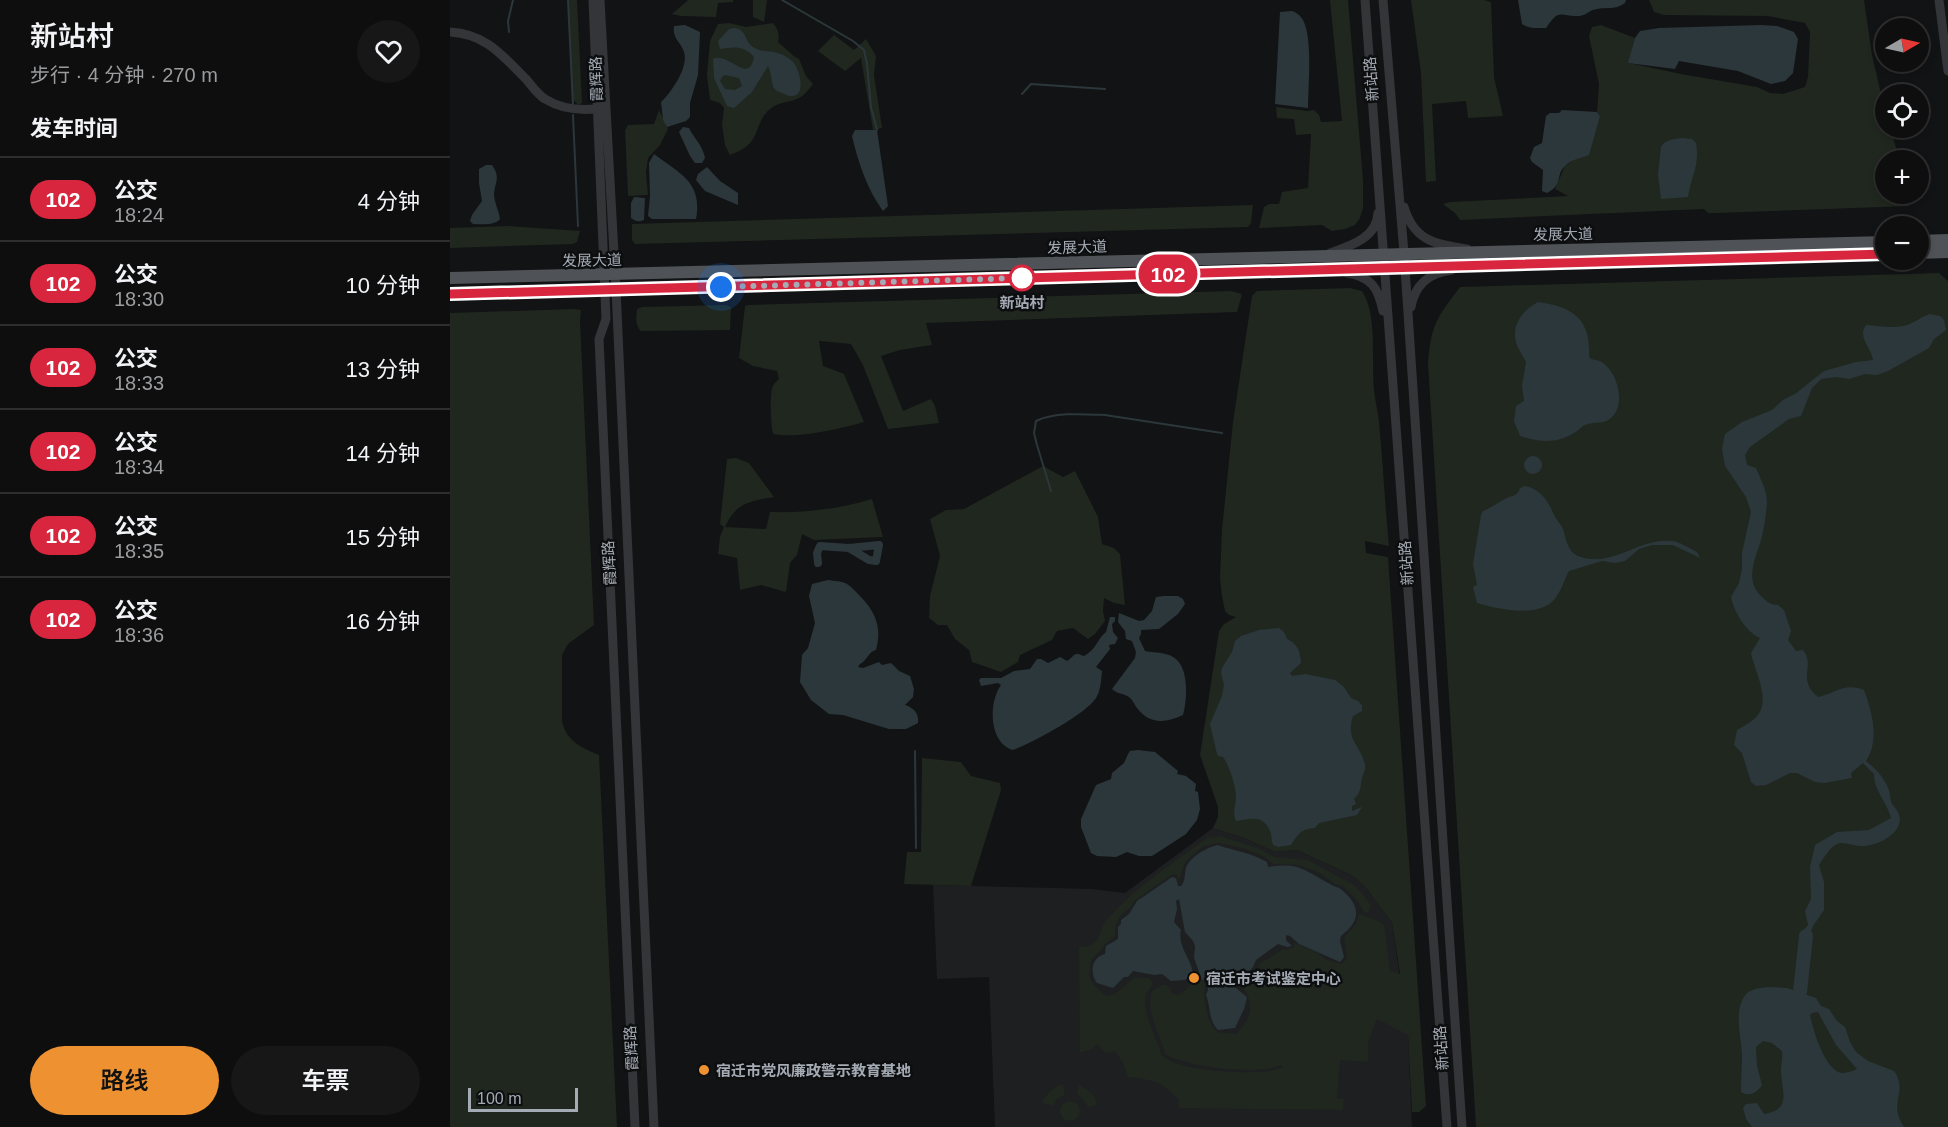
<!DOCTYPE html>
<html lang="zh">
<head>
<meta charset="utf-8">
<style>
	body { margin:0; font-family:Arial,"Noto Sans SC",sans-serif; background:#171718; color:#f1f3f6; height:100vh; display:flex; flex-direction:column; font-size:22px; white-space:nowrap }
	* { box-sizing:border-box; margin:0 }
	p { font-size:20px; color:#9b9c9e }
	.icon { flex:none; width:33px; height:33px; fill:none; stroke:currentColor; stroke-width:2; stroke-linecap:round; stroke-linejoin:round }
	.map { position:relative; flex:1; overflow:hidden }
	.panel { display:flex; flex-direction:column; background:#0e0e0f; width:450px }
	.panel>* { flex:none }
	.badge { padding:0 12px; border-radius:20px; font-size:21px; line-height:39px }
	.needle { width:39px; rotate:81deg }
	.controls { position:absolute; left:1425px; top:18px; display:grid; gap:12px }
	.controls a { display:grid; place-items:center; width:54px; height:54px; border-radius:50%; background:#0e0e0f; box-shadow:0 3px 9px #0003,0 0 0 2px #2e2e2f; font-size:30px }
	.scale { position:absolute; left:18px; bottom:15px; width:110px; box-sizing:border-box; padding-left:6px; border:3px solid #a4abb4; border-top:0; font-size:16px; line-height:21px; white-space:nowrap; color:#a4abb4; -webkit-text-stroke:4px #0d0e0f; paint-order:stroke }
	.you { position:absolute; width:30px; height:30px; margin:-15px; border:4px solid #fff; border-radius:50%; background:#1a73e8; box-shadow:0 0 0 9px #1a73e833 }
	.map>.badge { position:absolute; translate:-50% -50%; box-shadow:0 0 0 3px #fff }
	h2 { padding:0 30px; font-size:22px; line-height:54px }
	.round { display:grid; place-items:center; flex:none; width:63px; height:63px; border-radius:32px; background:#171718 }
	.headline { display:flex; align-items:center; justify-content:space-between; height:102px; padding:0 30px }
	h1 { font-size:28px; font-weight:600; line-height:45px }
	.cta { display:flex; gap:12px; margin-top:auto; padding:12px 30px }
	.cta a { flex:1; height:69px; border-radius:36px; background:#ee9131; color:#111; font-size:24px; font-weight:600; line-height:69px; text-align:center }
	.cta a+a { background:#171718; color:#f1f3f6 }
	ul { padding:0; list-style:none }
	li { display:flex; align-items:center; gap:18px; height:84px; padding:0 30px; border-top:2px solid #2e2e2f }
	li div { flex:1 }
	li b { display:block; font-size:22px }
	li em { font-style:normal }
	li .badge { min-width:66px; font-weight:700; text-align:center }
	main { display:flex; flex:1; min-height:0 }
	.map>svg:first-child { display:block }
	.built { fill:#1e1f21 }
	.green { fill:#1f271f }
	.water { fill:#2c373c; fill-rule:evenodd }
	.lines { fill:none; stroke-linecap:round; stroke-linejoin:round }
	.stream { stroke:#2c373c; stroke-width:2 }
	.canal { stroke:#2c373c; stroke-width:8 }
	.river { stroke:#2c373c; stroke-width:14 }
	.minor { stroke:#333539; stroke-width:9 }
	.major { stroke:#4f5358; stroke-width:12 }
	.line-casing { stroke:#fff; stroke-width:14 }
	.line { stroke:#d7263d; stroke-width:9 }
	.walk { stroke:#a4abb4; stroke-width:6; stroke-dasharray:0 10.8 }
	.stop-dot { fill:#fff; stroke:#d7263d; stroke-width:3 }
	.poi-dot { fill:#ee9131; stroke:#0d0e0f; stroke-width:2 }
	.labels { text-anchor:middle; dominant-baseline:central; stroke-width:5; stroke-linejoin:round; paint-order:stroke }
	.street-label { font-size:15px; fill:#a4abb4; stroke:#0d0e0f }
	.stop-label { font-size:15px; font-weight:bold; fill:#a4abb4; stroke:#0d0e0f }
	.poi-label { font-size:15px; font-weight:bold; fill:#a4abb4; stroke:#0d0e0f; text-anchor:start }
</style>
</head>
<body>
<main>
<section class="panel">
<div class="headline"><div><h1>新站村</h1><p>步行 · 4 分钟 · 270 m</p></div><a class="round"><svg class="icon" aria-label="heart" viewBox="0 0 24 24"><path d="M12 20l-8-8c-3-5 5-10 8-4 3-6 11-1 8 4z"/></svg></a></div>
<h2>发车时间</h2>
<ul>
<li><span class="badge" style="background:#d7263d;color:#fff">102</span><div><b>公交</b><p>18:24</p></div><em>4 分钟</em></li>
<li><span class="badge" style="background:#d7263d;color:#fff">102</span><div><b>公交</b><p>18:30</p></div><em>10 分钟</em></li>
<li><span class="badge" style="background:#d7263d;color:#fff">102</span><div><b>公交</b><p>18:33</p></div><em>13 分钟</em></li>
<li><span class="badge" style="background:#d7263d;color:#fff">102</span><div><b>公交</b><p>18:34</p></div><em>14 分钟</em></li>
<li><span class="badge" style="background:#d7263d;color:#fff">102</span><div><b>公交</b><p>18:35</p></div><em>15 分钟</em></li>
<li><span class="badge" style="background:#d7263d;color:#fff">102</span><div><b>公交</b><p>18:36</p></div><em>16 分钟</em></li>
</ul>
<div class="cta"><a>路线</a><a>车票</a></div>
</section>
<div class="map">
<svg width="1498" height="1127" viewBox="0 0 1498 1127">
	<rect width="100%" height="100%" fill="#121314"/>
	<!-- built -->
	<path class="built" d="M763 828 794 838 825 852 847 850 903 876 916 888 942 923 958 1035 962 1127H545L539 977 487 979 483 885 641 889 675 893Z"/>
	<!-- green -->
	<path class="green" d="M118 0H127L132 103 128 105 122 98Z
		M238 0H283V2L268 3 266 17 231 16 222 14Z
		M303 0H317L314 22 303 17Z
		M880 0H898L913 180V208L910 218 905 225 895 229 882 231 872 225 809 228 814 207 819 204H829L832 192 858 188 861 134 846 135 844 119 827 118 826 107 857 111 864 110 869 115 871 122 892 121Z
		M961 0H1034L1041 2 1044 77 1053 116 1018 118 1016 101 982 104 986 181 976 182 971 73Z
		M1199 0H1414L1422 55 1435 111 1436 128H1440L1449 157 1448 160H1436L1435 181 1431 187H1435L1436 194H1466L1459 206 1266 213H1258L1254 209 1010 220 1006 214 993 204 1000 202 1118 196 1105 189 1115 166 1126 158 1150 116 1147 112 1149 84 1139 36 1142 27 1151 25 1185 38 1179 63 1231 74 1307 87 1320 93 1333 94 1355 87 1358 77 1360 32 1355 23 1318 16 1214 15 1204 12Z
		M279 23 296 27 323 23C328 29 330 35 328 42L345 57 349 59 356 76 363 84C359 89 355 95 349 98 340 103 329 101 319 110 308 119 309 133 300 143 295 149 287 152 280 155L275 145 272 125 274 108 270 103 260 100 257 75 260 41 268 24Z
		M384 35 404 50 416 39 426 56 424 75 432 128 423 130 411 58 395 71 368 51Z
		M209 110 218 129 210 145 198 158 196 172 198 195 178 196 175 130 178 125 204 124Z
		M803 205 801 223 798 227 185 244 182 240V224Z
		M58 226 130 231 127 242 123 244 0 248V228Z
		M1489 273 1498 281V1127H1026L978 363C981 325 987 317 1010 287Z
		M900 288 912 291C928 315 921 361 924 390 925 401 928 411 929 422 933 463 935 505 939 546L915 541 916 553 938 557 976 1106 969 1112H962L958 1035 927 1019 918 1042V1062L890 1060 887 1098 894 1099 893 1110 729 1108V1100C709 1079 705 1081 678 1077L673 1063 665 1051 655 1053 648 1044 640 1050 630 1052 629 947C653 947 646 932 659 917 687 886 723 863 757 838L770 836 807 848 825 857 858 860 904 885 915 897 921 906 918 913 914 912 908 902 893 886 885 884 868 872 848 865 823 864 815 857 793 848 768 843 752 847 735 862 729 882 727 875 723 874 684 901 682 906 670 916 666 924 665 935 663 938 654 945 652 949 641 960 639 975 642 983 653 994 659 996 665 994 685 977 699 978 703 983C701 988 698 991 696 995 691 1011 708 1040 712 1056 716 1058 720 1061 725 1063 746 1071 812 1077 833 1067L831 1065C808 1076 737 1067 715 1054 710 1033 695 1012 702 991L712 985H717L722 993 727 995C738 991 744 981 749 971 751 976 754 981 755 985 755 988 754 992 754 995 756 1008 757 1023 768 1032L786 1034C802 1019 804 1005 793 986L795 982 808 971 810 963 823 956 833 949 835 950 844 947 843 942 868 953 875 959 891 964 895 961 897 956 894 937 905 925 909 914 929 921 934 925 940 971 950 974 942 923 916 888 903 876 847 850 825 852 794 838 763 828 768 817V807L750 755 769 631 774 624 786 617 779 615 775 611 772 596 770 578 772 530 783 422 802 296 807 291Z
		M781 291 792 294 787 312 476 323 482 345 450 350 431 356 453 411 481 399 485 406 489 423 438 429 413 365 401 344 369 341 373 366 394 374 414 422C390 429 347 439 323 434 321 426 319 393 323 386 324 383 327 381 329 379L327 371 303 366 289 358 295 306 299 305Z
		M276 305 281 307 280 330 191 331C185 325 186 318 187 309L192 307Z
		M124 309 131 310 130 321 144 625 118 644 112 655V721C116 741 132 748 149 755L167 1127H0V313Z
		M286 458 299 463 324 497C299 501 286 503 275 527L316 529 320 512C354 513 389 509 422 499L433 537 364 540 352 534 347 555 340 563 336 592 311 585 290 590 287 558 268 554 270 537 274 527 270 524 277 459Z
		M593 466 613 477 625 471 648 517 652 544 664 548 670 554 675 605 664 603 654 598 653 611 655 621 645 634 638 639 623 628 607 631 602 640 570 655 568 662 551 672 522 662 519 650 505 639 497 625H488L479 618 480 596 490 556 480 519 496 510 514 509Z
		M472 758 511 762 521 776 550 783 551 790 521 886 454 884 457 852H471Z
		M613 1084 615 1094 606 1100 603 1106 592 1103C597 1093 602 1088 613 1084Z
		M629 1085 642 1093 648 1105 638 1107 632 1098 627 1094Z
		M610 1111a10 10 0 1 1 20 0a10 10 0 1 1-20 0Z"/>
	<!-- water -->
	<path class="water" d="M1068 0H1176L1175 3C1164 11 1155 6 1143 10 1138 12 1134 16 1129 16 1110 17 1110 7 1096 28 1087 28 1080 29 1072 24Z
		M842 11C847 13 850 15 853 20 863 39 858 86 858 108L825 104 830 12Z
		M235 25 250 32 248 75 240 103V117L236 121 217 127 213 120 211 102C221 93 239 67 234 52 231 42 222 39 224 26Z
		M1311 25 1327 26 1344 32 1348 39 1343 73 1335 81 1321 84 1288 71 1229 61 1225 69 1178 63 1185 38 1190 31 1209 28Z
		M285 28C297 30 294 41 303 47 316 55 325 47 342 61 350 68 357 97 341 96 338 96 335 94 332 93 328 91 327 92 324 88 321 83 322 73 318 66L302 92 284 108 277 106 264 78 263 59C278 51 299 86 304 57 294 45 283 47 270 49L268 41 279 29ZM275 75 289 78 292 86 285 90 275 89 270 81 272 77Z
		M1112 110 1147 112 1150 116 1139 155C1131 158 1123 159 1116 165 1104 176 1115 183 1097 193L1092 191 1093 170 1082 162 1080 158 1084 147 1092 143 1096 116 1100 113H1109Z
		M233 127 239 128C244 138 253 146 255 158L252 163H245L240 156 229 132Z
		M405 130H427L438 206 433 211C417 189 408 162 402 136Z
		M1233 138 1242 139 1246 143C1250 165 1241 177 1238 197L1211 199 1208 174 1211 147C1215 139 1225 139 1233 138Z
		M204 154C229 173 253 182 246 219H202L198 216 200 196 199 163Z
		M36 165H42C51 178 45 181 44 194 44 202 49 211 50 219 44 226 32 224 23 224L20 221 22 215 32 201 29 183V169Z
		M257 167 270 181 288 193V205L255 191 246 180 248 174Z
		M184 197 195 198 194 220C189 222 186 222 181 218V203Z
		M1088 302C1122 307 1141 318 1139 356L1141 359C1144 360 1147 360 1150 361 1167 370 1177 404 1161 418 1153 425 1144 421 1135 425 1131 427 1128 431 1124 433 1106 444 1090 442 1070 436L1064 421 1066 406 1074 401 1072 386 1076 362C1073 356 1069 351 1067 345 1060 327 1072 310 1088 302Z
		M1480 314 1490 316 1494 320 1496 330 1484 339 1479 348 1438 371 1427 375 1415 374 1399 379 1387 377 1371 379 1362 388 1351 416 1339 419 1300 447 1295 455 1297 465 1306 468C1311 480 1317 490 1317 503 1316 515 1314 529 1311 540 1305 560 1294 580 1312 597 1317 602 1321 605 1328 605L1334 610 1341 631 1338 640 1346 651 1353 650C1366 666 1346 679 1368 697 1385 693 1396 682 1414 690 1422 712 1430 740 1416 761 1426 769 1434 777 1439 790 1440 795 1440 799 1442 804 1446 809 1450 813 1450 820 1448 837 1424 847 1410 846 1403 846 1393 841 1387 844 1379 848 1374 858 1369 865L1374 882V910L1363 926 1359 936H1353V931L1358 925 1355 911 1361 899 1360 867 1365 845 1387 832 1419 830 1441 818C1437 802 1424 791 1424 774L1413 763 1401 773 1402 778 1374 783 1365 782 1347 773H1340L1316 785 1306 786 1301 782 1292 753 1284 745 1287 730C1292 727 1298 724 1303 720 1324 704 1305 673 1301 653L1310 638C1296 632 1284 612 1281 597L1289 583 1292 569V553L1301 512 1296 497 1275 466 1272 449 1275 434 1292 422 1322 410 1333 400 1345 394 1374 371 1406 362 1423 360C1421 347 1407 337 1416 325 1429 326 1444 329 1457 325 1466 322 1472 316 1480 314Z
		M1074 465a9 9 0 1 1 18 0a9 9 0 1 1-18 0Z
		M1075 486C1092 489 1099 503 1105 517 1107 521 1111 524 1113 529 1116 538 1117 551 1128 556 1162 569 1189 537 1222 541 1230 542 1239 548 1247 552L1250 558 1223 545H1202L1189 549 1175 561 1165 563 1152 561 1119 571C1114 580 1111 592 1104 600 1088 618 1047 609 1027 603L1023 587 1027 585 1023 564 1031 515 1033 511C1043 507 1047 503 1055 499 1062 495 1067 497 1070 488Z
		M378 580C384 581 392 581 397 584 402 587 407 593 411 597 426 613 432 628 426 650 418 652 417 661 410 664L408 667 413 668 429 662 432 665 441 663 449 671 460 676 464 689 463 697 455 705C464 708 469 713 468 723L456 729H439L393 715 379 714 361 700 350 682 352 655 358 648 365 623 359 596 362 584Z
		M714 596H728L733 599 735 604 728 614 709 629 691 630V634L689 638 695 651C705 653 720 652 727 660 739 672 737 700 733 715 716 723 700 725 687 708 684 704 683 700 679 697 673 693 667 694 662 689L685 658 686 652 682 641 676 639 675 631 668 622 669 613 689 621 694 620 702 611 706 597Z
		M660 617H665V621L662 624 663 632 668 638 665 644 659 645 660 649 646 667 652 671C651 680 651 690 646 698 636 714 582 743 563 750 539 743 538 703 551 685L548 683 531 686 529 680 531 678H551L564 671 580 669 587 659H591L598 663 610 657 617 661C625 656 623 651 634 656 647 649 647 639 656 632Z
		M829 628 834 632 837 639C848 644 850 651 851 663L840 673 842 676 855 674 885 680 894 687 901 698 908 701 912 705V711L903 716C895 740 911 745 915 765 916 769 913 774 912 778 910 788 911 792 904 799L906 804 902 806V811L912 807 907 815 869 823 865 828C851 829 849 833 841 845L828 847 823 845C821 840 822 835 820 831 813 814 801 819 786 821 782 812 786 805 786 796 785 784 780 767 773 757L768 756 767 754 760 724 772 696 774 685 771 673 772 668 782 652 785 641 791 636 809 630Z
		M688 750 705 752 728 771 727 774 736 776 746 784 745 791 748 792 750 809 747 820 736 834 702 856H689L677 852 666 857 647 856 641 853 631 827V819L646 785 661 779 662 773 674 763 678 754 680 751Z
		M767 845C785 851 799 852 817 862L818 867C826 866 834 865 842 866 853 867 870 879 880 884 884 887 889 887 892 890 911 906 911 921 891 936L890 941 894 957 890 962 849 944 840 936 836 935V940L842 946 837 947 828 944 806 960 803 967 793 979 781 984 797 997 794 1009 785 1028 768 1030C758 1020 761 1007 756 995L758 990 757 984 763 982 752 980 744 958 745 946 743 941 735 932 729 899 726 901 727 909 724 922 731 930C727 946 741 958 743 973L735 980 721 981 712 974 704 975 683 971 678 977H674L663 988 647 983C639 972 642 957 655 954L656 946 668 939V927L671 924V920L679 914 687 901 722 877 726 878 728 886H731C736 880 734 875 736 868 740 857 756 848 767 845Z
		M1320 987 1337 988 1366 998 1371 1006 1379 1009 1387 1021 1395 1027 1400 1042 1406 1052 1418 1061 1444 1071C1459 1092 1437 1102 1454 1127H1302L1296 1119 1293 1108 1296 1104 1307 1103 1314 1114C1343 1110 1331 1090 1331 1071 1331 1064 1333 1058 1332 1051L1322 1043 1313 1041 1306 1047 1307 1066 1312 1085C1307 1093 1299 1097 1291 1092 1291 1079 1292 1067 1292 1054 1291 1036 1284 1013 1294 997 1299 988 1311 988 1320 987ZM1368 1012 1386 1045 1407 1069C1403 1071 1396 1073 1392 1073 1375 1071 1363 1030 1360 1015L1362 1013Z"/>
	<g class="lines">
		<!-- stream -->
		<path class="stream" d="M118 0 123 105
			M332 0 403 41 414 50 417 64 421 107 427 130
			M59 32 58 21 63 0
			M572 94 581 84 655 89
			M123 115 128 226
			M601 491 587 445 584 433 586 421C605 412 633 414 655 415L772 433
			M465 751 466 848"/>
		<!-- canal -->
		<path class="canal" d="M368 563 367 553 370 546 399 548 429 545 426 561 419 560 399 548"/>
		<!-- river -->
		<path class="river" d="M1350 992 1356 936"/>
		<!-- minor -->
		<path class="minor" d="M143 0 156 319 149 339 185 1127
			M150 0 166 289 204 1127
			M915 0 997 1127
			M933 0 954 253 1012 1127
			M1489 0 1498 71
			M0 32C36 34 52 55 76 79 82 86 88 95 95 99 113 110 133 111 153 108
			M954 207C964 241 985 244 1017 249
			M880 253C900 246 927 238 928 213
			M897 273C921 277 928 287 933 311
			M961 307C965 284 979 273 1002 270"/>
		<!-- major -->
		<path class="major" d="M1468 241 1498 240
			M1468 253 1498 252
			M0 278 1436 242
			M0 294 1436 254"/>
	</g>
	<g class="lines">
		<defs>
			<path id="line" d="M0 294 1436 254"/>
		</defs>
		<!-- line casing -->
		<use href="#line" class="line-casing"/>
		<!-- line -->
		<use href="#line" class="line"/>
		<!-- walk -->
		<path class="walk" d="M271 287 572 278"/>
	</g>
	<!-- markers -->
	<circle class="stop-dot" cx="572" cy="278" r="12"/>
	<g class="poi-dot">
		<circle cx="744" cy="978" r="6"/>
		<circle cx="254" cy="1070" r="6"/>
	</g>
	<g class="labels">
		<!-- street labels -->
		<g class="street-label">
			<text transform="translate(146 79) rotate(-92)">霞辉路</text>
			<text transform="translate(921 79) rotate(-94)">新站路</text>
			<text transform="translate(1113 234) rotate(-1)">发展大道</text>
			<text transform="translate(627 247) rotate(-2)">发展大道</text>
			<text transform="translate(142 260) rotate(-1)">发展大道</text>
			<text transform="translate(159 563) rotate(-93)">霞辉路</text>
			<text transform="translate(956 563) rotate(-94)">新站路</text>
			<text transform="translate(181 1048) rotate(-93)">霞辉路</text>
			<text transform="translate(991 1048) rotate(-94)">新站路</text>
		</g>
		<!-- stop labels -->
		<g class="stop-label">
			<text x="572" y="302">新站村</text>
		</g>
		<!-- poi labels -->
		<g class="poi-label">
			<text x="756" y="978">宿迁市考试鉴定中心</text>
			<text x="266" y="1070">宿迁市党风廉政警示教育基地</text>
		</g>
	</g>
</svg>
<div class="controls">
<a><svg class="needle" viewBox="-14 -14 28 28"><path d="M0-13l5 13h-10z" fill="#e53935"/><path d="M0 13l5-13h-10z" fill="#9b9c9e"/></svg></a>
<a><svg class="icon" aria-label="locate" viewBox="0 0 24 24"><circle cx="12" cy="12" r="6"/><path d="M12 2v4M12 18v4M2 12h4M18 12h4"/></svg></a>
<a>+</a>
<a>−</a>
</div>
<div class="scale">100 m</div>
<div class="you" style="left:271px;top:287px"></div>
<b class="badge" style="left:718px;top:274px;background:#d7263d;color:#fff">102</b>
</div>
</main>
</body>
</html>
